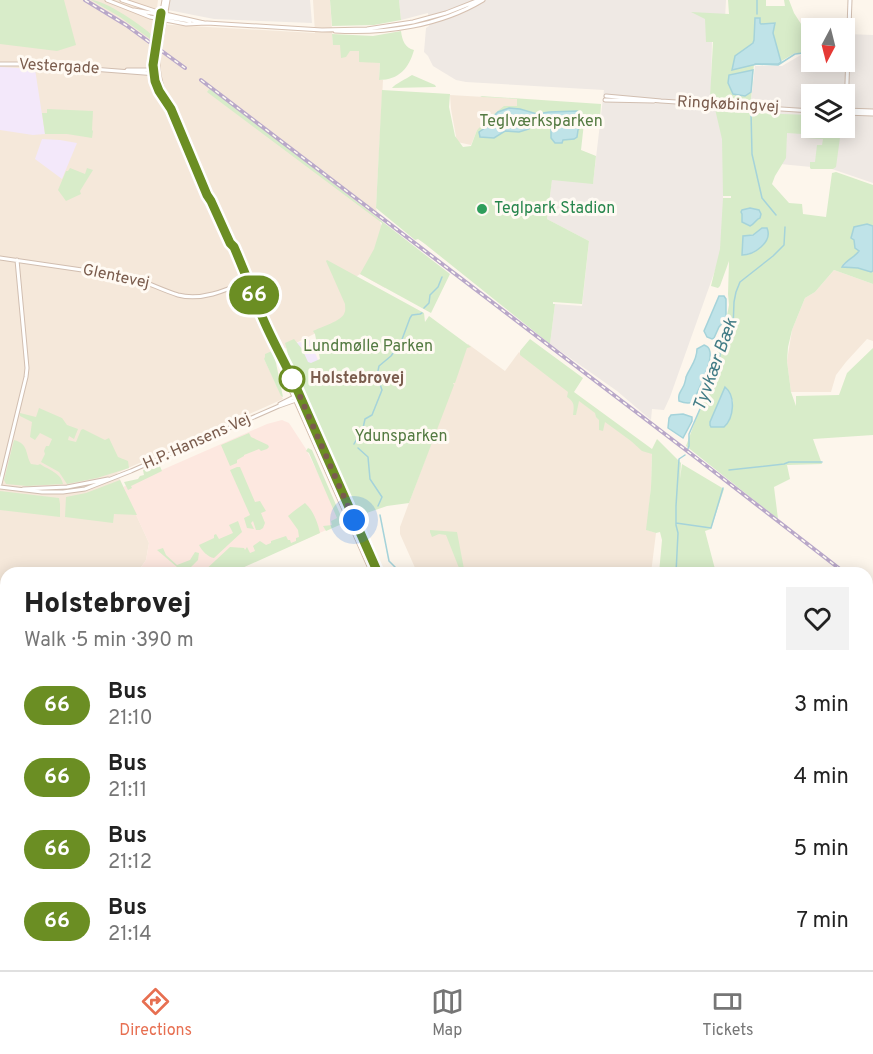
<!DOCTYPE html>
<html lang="en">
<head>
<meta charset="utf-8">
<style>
	body { margin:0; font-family:Overpass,sans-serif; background:#f2f2f2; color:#222; height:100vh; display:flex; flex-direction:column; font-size:22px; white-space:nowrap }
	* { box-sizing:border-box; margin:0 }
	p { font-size:20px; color:#767676 }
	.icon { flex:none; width:33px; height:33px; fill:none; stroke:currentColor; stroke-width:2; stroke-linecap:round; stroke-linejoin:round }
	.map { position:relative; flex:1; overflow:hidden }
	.details { position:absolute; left:0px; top:567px; width:873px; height:404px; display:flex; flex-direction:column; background:#fff; border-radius:18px 18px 0 0; box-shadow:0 3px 15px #0003 }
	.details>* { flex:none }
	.badge { padding:0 12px; border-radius:20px; font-size:21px; line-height:39px }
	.needle { width:39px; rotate:187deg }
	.tools { position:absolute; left:801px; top:18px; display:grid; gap:12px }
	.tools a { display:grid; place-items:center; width:54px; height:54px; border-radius:0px; background:#fff; box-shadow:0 3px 15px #0003; font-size:30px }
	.you { position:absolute; width:30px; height:30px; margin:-15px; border:4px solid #fff; border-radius:50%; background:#1a73e8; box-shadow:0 0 0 9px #1a73e833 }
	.map>.badge { position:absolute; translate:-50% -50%; box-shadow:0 0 0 3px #fff }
	.round { display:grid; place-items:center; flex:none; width:63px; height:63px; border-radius:0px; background:#f2f2f2 }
	.summary { display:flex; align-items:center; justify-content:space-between; height:102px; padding:0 24px }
	h1 { font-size:28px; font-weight:800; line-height:45px }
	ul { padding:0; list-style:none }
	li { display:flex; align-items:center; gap:18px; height:72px; padding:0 24px }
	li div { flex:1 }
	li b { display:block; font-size:22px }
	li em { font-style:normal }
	li .badge { min-width:66px; font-weight:700; text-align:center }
	.dock { display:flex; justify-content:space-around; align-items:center; height:84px; border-top:2px solid #e0e0e0; background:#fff; font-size:16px; color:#767676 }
	.dock a { display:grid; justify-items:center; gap:3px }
	.dock .active { color:#e76f51 }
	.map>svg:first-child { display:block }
	.residential { fill:#f5e8da }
	.commercial { fill:#fde8e0 }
	.industrial { fill:#efe9e4; fill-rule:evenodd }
	.education { fill:#f3e8fa }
	.green { fill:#d8ecc9; fill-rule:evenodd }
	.water { fill:#bfe3e8; stroke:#a5d3da; stroke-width:1.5 }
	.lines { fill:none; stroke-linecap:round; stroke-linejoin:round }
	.stream { stroke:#a5d3da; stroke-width:1.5 }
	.river { stroke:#bfe3e8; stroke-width:4.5 }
	.tertiary-casing { stroke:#d1beb0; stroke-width:5 }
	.secondary-casing { stroke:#d6c0b0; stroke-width:5 }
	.tertiary { stroke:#fff; stroke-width:3 }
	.secondary { stroke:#fff; stroke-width:3 }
	.rail-casing { stroke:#b9a8c9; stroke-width:4 }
	.rail { stroke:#fffaf3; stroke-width:1.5; stroke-dasharray:4.5; stroke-linecap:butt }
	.secondary-bridge-casing { stroke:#d6c0b0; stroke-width:5; stroke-linecap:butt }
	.secondary-bridge { stroke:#fff; stroke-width:3 }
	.line-casing { stroke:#fff; stroke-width:14 }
	.line { stroke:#6b8e23; stroke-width:9 }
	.walk { stroke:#7a5c4d; stroke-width:6; stroke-dasharray:0 10.8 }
	.leisure-dot { fill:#2e9e5b; stroke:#fffaf3; stroke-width:2 }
	.stop-dot { fill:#fff; stroke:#6b8e23; stroke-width:3 }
	.labels { text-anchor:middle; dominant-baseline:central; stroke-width:6; stroke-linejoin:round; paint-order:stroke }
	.street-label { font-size:16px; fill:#7a5c4d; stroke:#fffaf3 }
	.park-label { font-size:16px; fill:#537a41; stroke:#fffaf3 }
	.leisure-label { font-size:16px; fill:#27864d; stroke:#fffaf3; text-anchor:start }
	.stop-label { font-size:16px; font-weight:bold; fill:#7a5c4d; stroke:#fffaf3; text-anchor:start }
	.water-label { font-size:18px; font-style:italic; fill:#437c86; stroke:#fffaf3 }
</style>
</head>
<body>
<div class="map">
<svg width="873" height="970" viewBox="0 0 873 970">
	<rect width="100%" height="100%" fill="#fdf6ec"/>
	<!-- residential -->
	<path class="residential" d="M0 0H158L155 24 315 33 313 0H330L333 45H340L350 50 359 51 380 63 379 80H383L376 208 381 225 386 232 385 288 360 274 343 286 352 315 264 359 283 399 117 473 149 543 146 560 137 573H6V632L0 631Z
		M450 95 518 99 517 106 477 130 471 145 457 142 451 109Z
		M834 270 873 284V341L867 339 846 362 836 375 831 392H791L787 361 792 330 805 298 815 292Z
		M468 344 505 371 519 352 652 454 651 487 647 530 656 533 651 573H419L416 570 400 534V527Z
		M237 964H422L423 970H222Z
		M721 965 723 970H561L560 965Z"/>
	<!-- commercial -->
	<path class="commercial" d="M282 420 289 423 306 449 341 520 340 524 228 573H137L146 560 149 543 123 487 267 424Z"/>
	<!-- industrial -->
	<path class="industrial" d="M170 0H310L312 23 214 19 168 10Z
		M399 0H726L724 39H712L711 98 723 131V248L670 397 664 410 652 409 651 420 617 391 550 344 555 304 582 306 589 241 547 219 552 179 593 183 604 90 466 82 456 80 433 66 428 56 424 52 426 28 429 26 428 13 401 20Z
		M847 34 873 35V183L832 169 770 163 772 101 751 100 755 66H782L811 49 812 62H844L845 44H847ZM812 94H844V128H812Z
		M427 965H514L516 970H429Z"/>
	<!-- education -->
	<path class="education" d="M0 67 35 69 45 134 33 135 0 130Z
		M42 139 60 140 77 143 62 179 35 159Z
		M310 340 320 365 310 369 294 344 300 342 303 343Z"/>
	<!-- green -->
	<path class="green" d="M0 0H64L76 45 57 51 0 44Z
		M91 0C105 0 143 26 153 36L150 39 120 17Z
		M330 0H399L401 20 374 25 332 26Z
		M728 0H766V6H785L784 0H789L794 13 803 27H847V40L845 41 844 28H812L811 46 808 49 801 45V47L806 51 802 53H795L778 63H754L751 100 710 98 713 42H706L705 19 691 12 729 14Z
		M401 31C402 40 405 48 414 50 409 68 399 80 379 80L380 63 359 62V51H350L346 57 341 58 340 45H333L332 34 373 36Z
		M412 75 435 85 436 87 392 88C395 84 406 79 412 75Z
		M210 88 450 274 431 313 360 274 374 249 382 223 207 92Z
		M382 90 450 94 449 107 455 136 463 147 471 146 477 130 489 118 504 106H517V99L482 97 480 96 601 104 600 119 585 114 581 150 596 156 593 184 552 180 547 219 589 241 582 304 553 302V304H555L550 344 425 244 418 239 415 240 376 208Z
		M47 109 93 111 92 130 93 131 92 138 67 134H45L42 113H47Z
		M715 109H724L725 112 811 115V121L804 122 802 134 787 133 786 158 775 176 772 184 789 203 802 204 803 214 826 217 832 173 836 172 873 185V226L867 224 862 226 854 240 859 250 854 258 844 263 842 266 858 268 871 272 873 271V284L834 270 815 292 805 298 792 330 788 347 787 361 791 392 796 406V396L839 395 847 373 873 348V435L813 439 822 464 787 465 790 479 774 487 778 519 686 446 716 364 717 340 724 331 729 305 728 294 729 261 720 286 718 288 711 286 720 249 723 198H731V196H723L722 139ZM756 234 758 250 748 255H742L743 236ZM725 387 733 401 729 421 710 422Z
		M807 124 811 125 812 128H838L841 130 836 167 833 169H811L810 168V162H815L817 145H822L823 139 805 138Z
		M70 168 85 174 87 168 93 170 80 191 81 194 66 201 58 190 66 171H68Z
		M327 260 424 313 425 322 429 316 471 347 467 348 455 383H453L454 385 409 503 387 506 358 516 305 392 291 366 285 343 294 339 302 349 308 362 311 363 320 359 315 334 313 331C321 327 341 321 344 314 346 310 345 308 345 304L326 261Z
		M530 339 583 378 574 392 652 449 657 439 681 463 680 479 682 464 724 489 711 529 705 531 716 573H659L662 540 660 532 656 533 646 530 651 487 652 454 642 451 631 441 605 422 603 431 599 430V420L596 417 595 413 579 401 576 415H573C574 406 575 402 567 397L568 392 520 355V351Z
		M272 351 276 363 283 397 281 396 264 359 265 357V354Z
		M39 408 62 418 67 425 78 429 74 439 69 436 68 440 76 442 81 430 83 429 105 440 109 438 118 457 128 461 129 468 97 478 67 484 59 472 41 462 45 454 44 451 46 446H49L52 439 40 433 35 440 30 437 32 422 20 416V413L36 417Z
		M249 433 251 437 268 445 269 447 267 449 261 451 259 449 244 455V456L237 460V463L230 466 221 445Z
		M14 440C29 444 25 454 31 464L38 465 40 464C49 470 61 473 63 484L27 486 6 484 4 480Z
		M308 448 312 450 344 523 326 531 323 526 332 525 331 521 337 518 309 453 306 451Z
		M159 464 162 471 131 486 132 488 128 490 124 482 138 479 140 476 144 475 143 470Z
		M237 467H240L255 502 260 501 266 511 261 513 265 523 263 528 260 530H256L253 521 251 523 254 529 247 528 244 518 250 515 230 470Z
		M120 480 137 515 114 514 113 523 65 517 66 497 86 493Z
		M0 491 59 498 60 504V517L0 510Z
		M305 503C313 510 318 523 320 533L231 573H202L230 547 244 548 245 550 247 547 250 553 255 551 253 546 260 541 266 545 271 543V541L286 536 288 540H290L291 543 296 541V538L299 537 298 530 288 516C294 511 299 507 305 503Z
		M238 521 242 532 214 558C208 557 202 551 199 545L214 538V535L216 534 219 539 233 533 229 525Z
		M430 530 457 532 464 569 459 568 446 535 439 534 432 537 430 532Z
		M163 548 166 555 177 565 190 560 195 552 199 553 198 560 188 570 190 573H184L157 550Z
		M0 631 6 632V697L0 696Z
		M0 698 6 699V805L0 807Z
		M867 960 873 963 872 970H814L818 965 867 964Z
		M722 965V964L799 965 795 970H724Z"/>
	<!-- water -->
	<path class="water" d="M755 18H760V23L761 24 775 23 773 33 781 62 778 64H757L732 70 735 56 753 43 754 40Z
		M753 70 751 92 745 96 733 94 728 83 729 75Z
		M509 108 520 109 537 114 549 112 577 111 581 113 580 127 578 130 577 137 574 139 563 140 562 143H555L551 138V127L534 123 530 125 529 129 519 132 505 131 494 138 480 137 479 132 485 128 491 126 494 120 492 118 498 112Z
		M750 208 759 210 761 214 760 218C756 219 755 224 750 226L742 222V214L741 212 742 210Z
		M867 224 873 226V271L871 272 858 268 842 267C846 260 854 258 859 251L855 248 854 240 851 238 854 227Z
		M762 228H767C773 242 754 255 742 255L743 236 753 235Z
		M719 296H724L726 299V319L719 327 714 338 712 339 707 337 704 331Z
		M704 345C708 347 709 347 710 352 712 364 698 390 693 402 688 404 684 403 679 401 678 394 680 393 683 387 684 386 686 379 686 377 690 367 697 361 697 349Z
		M725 387C736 396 734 418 724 427H711L710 425V422Z
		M683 414 692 417V421L683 438 668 428 669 418 671 415Z
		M6 808V964H137L139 970H0V811Z"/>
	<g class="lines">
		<!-- stream -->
		<path class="stream" d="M757 14V0
			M844 43H845
			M755 64 778 65 795 54 803 53 812 47
			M751 112 752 154 762 198 776 215
			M424 308 429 303 430 295 438 287 442 277
			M354 444 363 428 365 419 372 415 382 390 377 376 379 366 391 356 401 342 410 318 412 315 420 314 422 313
			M358 448 368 457 370 479 382 497 378 506
			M687 451 689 446V434L718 368 722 341 733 329 734 302 736 292 740 282 773 256 784 245 785 227
			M729 470 784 464 789 462H822
			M380 515 389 561 401 573
			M676 523 711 528 723 488
			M676 573 678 533 676 525V506L679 459 685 455
			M867 913 873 916
			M193 964 195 970"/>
		<!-- river -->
		<path class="river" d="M0 787 6 785
			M779 964 781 970"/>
		<defs>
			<path id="tertiary" d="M0 64H27L157 74
				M127 70H153
				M606 96 661 101 812 111
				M605 100 654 101
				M804 108H812
				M845 110 873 111
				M846 110 850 0
				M844 113 873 114
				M0 258 130 277C147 282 162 290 178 295 201 301 225 291 246 281
				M232 285 245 278
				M280 404 294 397
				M0 484 26 377 27 368 17 260
				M0 487 42 492H63L85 489 131 471 279 406 296 400
				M23 489 67 487 108 479
				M867 898 873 892
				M805 970 809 964"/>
			<path id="secondary" d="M107 0 150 17 186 24 207 23 322 30 367 29 413 22 446 13 479 0
				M122 0 161 13 204 23
				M134 10 163 15
				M164 16 166 0
				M161 19 166 17 190 21
				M335 31C385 34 440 26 483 0
				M161 32 162 18
				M158 34 164 0
				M162 35 168 0
				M154 57C152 75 157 87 167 102
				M158 58C156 91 180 122 189 153L230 243 234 247 259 309 280 356 292 378 378 573
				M153 70C160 75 159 86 164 92
				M189 147 204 179 211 199
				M230 245 246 286 256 305
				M281 361 287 381 372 573
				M523 964 525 970
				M528 964 530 970"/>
		</defs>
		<!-- tertiary casing -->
		<use href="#tertiary" class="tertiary-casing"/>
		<!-- secondary casing -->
		<use href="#secondary" class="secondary-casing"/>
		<!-- tertiary -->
		<use href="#tertiary" class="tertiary"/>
		<!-- secondary -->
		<use href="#secondary" class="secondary"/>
		<defs>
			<path id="rail" d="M85 0 126 25 185 68
				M201 80 699 460 845 573
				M867 590 873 595"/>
		</defs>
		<!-- rail casing -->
		<use href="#rail" class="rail-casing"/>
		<!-- rail -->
		<use href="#rail" class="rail"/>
		<defs>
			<path id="secondary-bridge" d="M154 57 158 34
				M158 58 162 35"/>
		</defs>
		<!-- secondary-bridge casing -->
		<use href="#secondary-bridge" class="secondary-bridge-casing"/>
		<!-- secondary-bridge -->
		<use href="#secondary-bridge" class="secondary-bridge"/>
	</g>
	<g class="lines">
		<defs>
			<path id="line" d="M161 13 153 65 155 81 159 91 171 109 207 195 211 201 230 243 234 247C243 268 251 288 259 309 268 333 281 355 292 378L378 573"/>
		</defs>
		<!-- line casing -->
		<use href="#line" class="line-casing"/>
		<!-- line -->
		<use href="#line" class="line"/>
		<!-- walk -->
		<path class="walk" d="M292 379V378L354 520"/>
	</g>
	<!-- markers -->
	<circle class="leisure-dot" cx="482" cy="209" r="6"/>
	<circle class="stop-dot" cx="292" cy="379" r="12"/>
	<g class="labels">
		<!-- street labels -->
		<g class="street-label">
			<text transform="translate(59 67) rotate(3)">Vestergade</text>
			<text transform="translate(728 105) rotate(3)">Ringkøbingvej</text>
			<text transform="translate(116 277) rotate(12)">Glentevej</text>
			<text transform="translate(197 442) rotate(-24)">H.P. Hansens Vej</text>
		</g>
		<!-- park labels -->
		<g class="park-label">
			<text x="541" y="122">Teglværksparken</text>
			<text x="368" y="347">Lundmølle Parken</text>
			<text x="401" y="437">Ydunsparken</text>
		</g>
		<!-- leisure labels -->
		<g class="leisure-label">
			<text x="494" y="209">Teglpark Stadion</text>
		</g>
		<!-- stop labels -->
		<g class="stop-label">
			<text x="310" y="379">Holstebrovej</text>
		</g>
		<!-- water labels -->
		<g class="water-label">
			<text transform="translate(716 365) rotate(-70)">Tyvkær Bæk</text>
		</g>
	</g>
</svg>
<div class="tools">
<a><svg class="needle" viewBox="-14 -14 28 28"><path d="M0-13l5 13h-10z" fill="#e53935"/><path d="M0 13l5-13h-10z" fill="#767676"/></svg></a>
<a><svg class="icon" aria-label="layers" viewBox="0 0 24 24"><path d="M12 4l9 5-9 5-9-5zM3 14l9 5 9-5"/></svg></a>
</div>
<div class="you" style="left:354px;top:520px"></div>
<b class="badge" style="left:254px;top:295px;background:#6b8e23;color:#fff">66</b>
<section class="details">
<div class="summary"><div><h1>Holstebrovej</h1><p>Walk · 5 min · 390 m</p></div><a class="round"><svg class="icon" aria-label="heart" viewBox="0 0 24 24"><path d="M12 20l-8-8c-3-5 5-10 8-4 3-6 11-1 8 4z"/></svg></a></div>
<ul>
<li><span class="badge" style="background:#6b8e23;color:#fff">66</span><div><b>Bus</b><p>21:10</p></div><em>3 min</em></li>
<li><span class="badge" style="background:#6b8e23;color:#fff">66</span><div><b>Bus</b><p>21:11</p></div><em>4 min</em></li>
<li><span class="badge" style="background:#6b8e23;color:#fff">66</span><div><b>Bus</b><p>21:12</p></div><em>5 min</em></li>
<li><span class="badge" style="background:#6b8e23;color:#fff">66</span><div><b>Bus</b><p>21:14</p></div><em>7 min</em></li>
</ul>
</section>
</div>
<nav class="dock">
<a class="active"><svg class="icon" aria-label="directions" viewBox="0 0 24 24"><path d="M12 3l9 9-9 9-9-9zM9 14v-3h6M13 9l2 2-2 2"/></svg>Directions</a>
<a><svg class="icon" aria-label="map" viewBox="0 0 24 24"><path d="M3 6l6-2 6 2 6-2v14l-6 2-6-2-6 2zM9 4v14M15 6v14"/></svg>Map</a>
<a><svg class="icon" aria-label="tickets" viewBox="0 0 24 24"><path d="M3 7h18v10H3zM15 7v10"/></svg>Tickets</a>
</nav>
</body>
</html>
